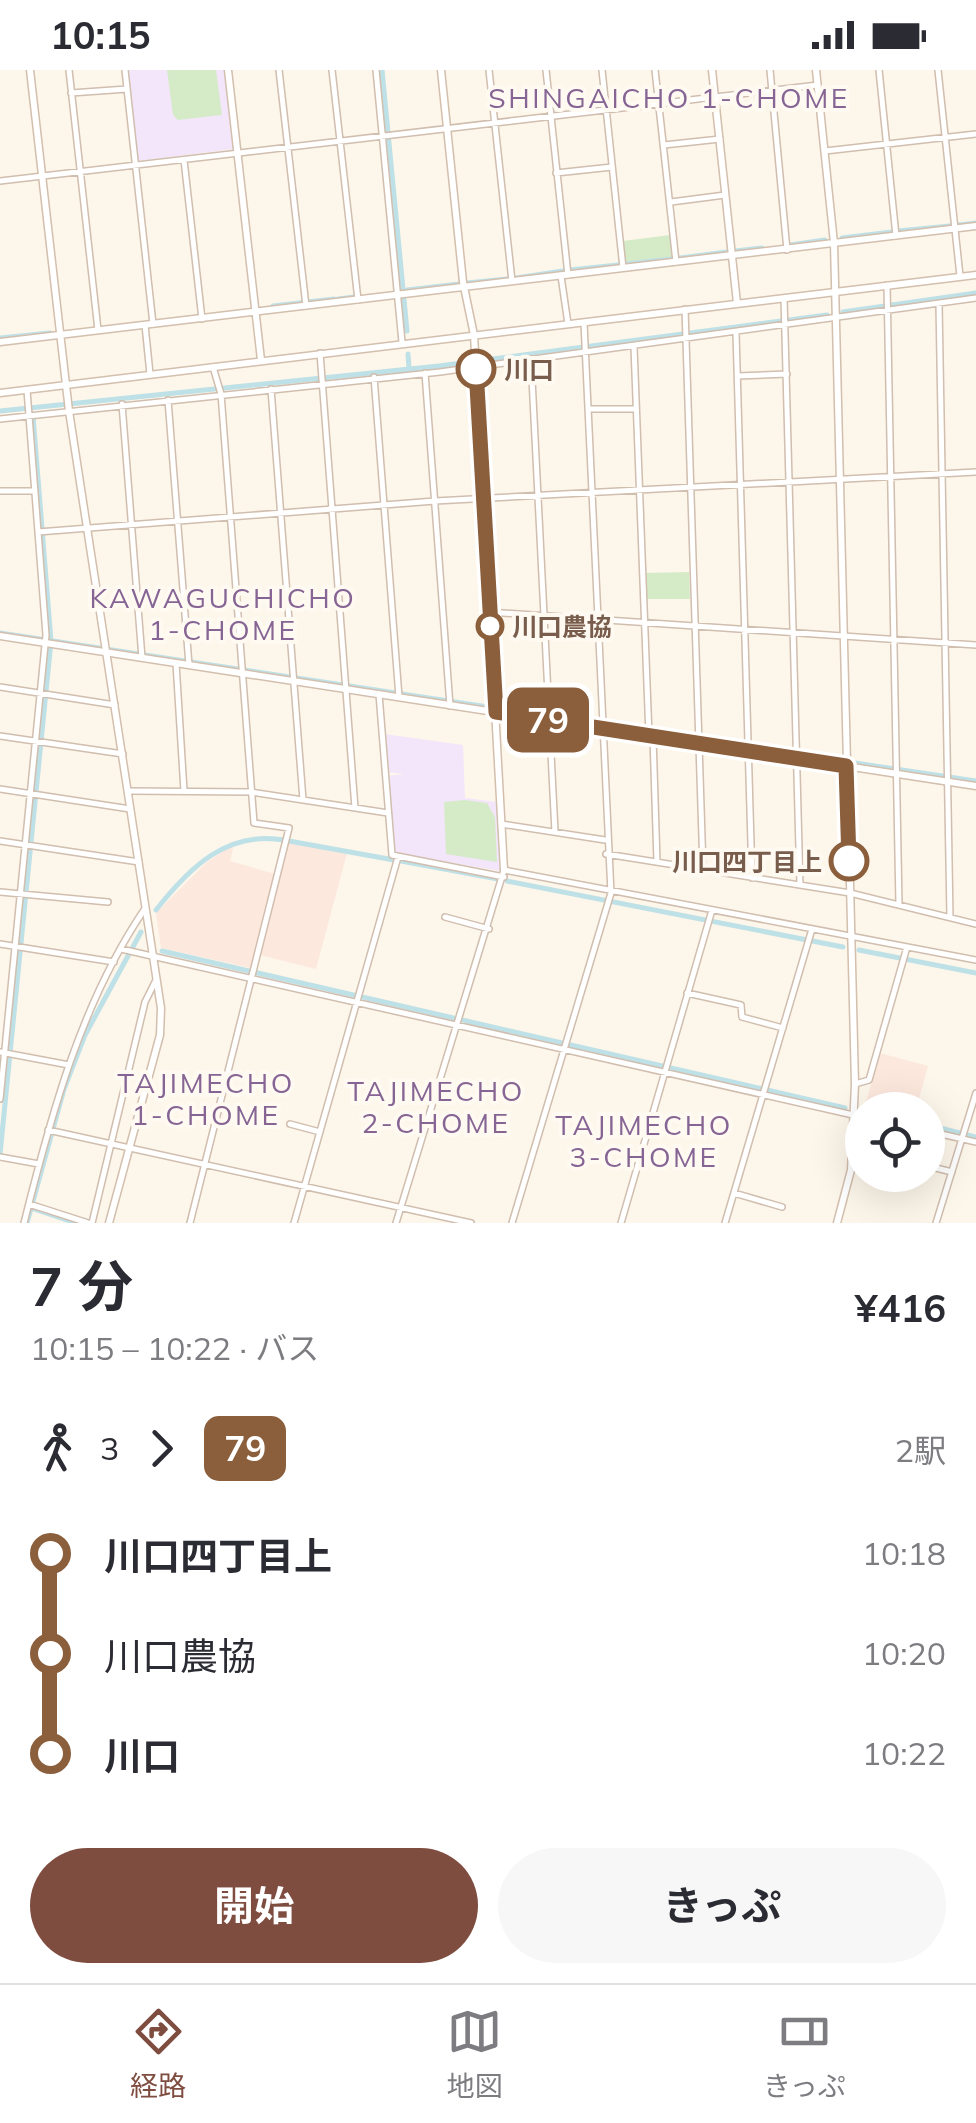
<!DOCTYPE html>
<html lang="ja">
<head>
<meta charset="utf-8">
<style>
	body { margin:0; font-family:Mulish,"Noto Sans JP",sans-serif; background:#f7f7f7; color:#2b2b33; height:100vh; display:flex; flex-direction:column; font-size:38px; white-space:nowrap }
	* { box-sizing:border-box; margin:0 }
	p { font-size:32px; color:#7c7c81 }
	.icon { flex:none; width:55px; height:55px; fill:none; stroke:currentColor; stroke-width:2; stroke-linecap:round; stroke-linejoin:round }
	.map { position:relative; height:1153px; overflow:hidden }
	.panel { display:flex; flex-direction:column; background:#fff; flex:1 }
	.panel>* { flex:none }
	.badge { padding:0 20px; border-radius:15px; font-size:35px; line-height:65px }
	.buttons { position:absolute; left:845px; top:1022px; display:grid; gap:20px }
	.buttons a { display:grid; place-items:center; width:100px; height:100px; border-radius:50%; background:#fff; box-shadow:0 10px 40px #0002; font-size:50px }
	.map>.badge { position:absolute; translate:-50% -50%; box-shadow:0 0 0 5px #fff }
	.legs { display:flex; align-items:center; gap:15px; height:110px; padding:0 30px; font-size:32px }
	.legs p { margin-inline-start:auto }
	.summary { display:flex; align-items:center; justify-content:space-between; height:170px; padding:0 30px }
	h1 { font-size:55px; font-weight:700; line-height:75px }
	.action { display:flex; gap:20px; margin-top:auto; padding:20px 30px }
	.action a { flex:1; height:115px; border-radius:60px; background:#7f4d40; color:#fff; font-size:40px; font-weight:700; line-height:115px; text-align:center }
	.action a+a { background:#f7f7f7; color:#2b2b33 }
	ul { padding:0 30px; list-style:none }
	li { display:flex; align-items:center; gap:35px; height:100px; font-size:38px }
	li i { display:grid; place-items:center; width:15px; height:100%; margin:0 12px; background:currentColor }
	li i::after { content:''; width:25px; height:25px; margin:-12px; border:8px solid; border-radius:50%; background:#fff }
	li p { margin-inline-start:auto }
	li:first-child i { background:linear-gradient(#0000 50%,currentColor 0) }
	li:last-child i { background:linear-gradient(currentColor 50%,#0000 0) }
	.status { display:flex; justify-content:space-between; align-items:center; height:70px; padding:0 50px; background:#fff; direction:ltr }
	.status svg { height:28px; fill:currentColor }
	.tabs { display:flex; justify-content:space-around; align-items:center; height:140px; border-top:2px solid #e1e1e2; background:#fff; font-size:28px; color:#7c7c81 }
	.tabs a { display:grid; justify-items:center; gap:5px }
	.tabs .on { color:#7f4d40 }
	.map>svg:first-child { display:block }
	.commercial { fill:#fde8de }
	.education { fill:#f3e6fa }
	.green { fill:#d5ebc8 }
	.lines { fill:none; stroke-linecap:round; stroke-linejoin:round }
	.canal { stroke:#bee0e7; stroke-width:5 }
	.street-casing { stroke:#d0beaf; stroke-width:8 }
	.secondary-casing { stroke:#d3bfad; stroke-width:9 }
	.street { stroke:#fff; stroke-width:5 }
	.secondary { stroke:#fff; stroke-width:6 }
	.line-1-casing { stroke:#fff; stroke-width:22 }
	.line-1 { stroke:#8b5e3c; stroke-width:15 }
	.stop-1-dot { fill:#fff; stroke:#8b5e3c; stroke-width:5 }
	.labels { text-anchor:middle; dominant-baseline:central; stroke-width:8; stroke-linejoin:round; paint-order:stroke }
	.stop-label { font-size:25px; font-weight:bold; fill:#795d4c; stroke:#fffaf1; text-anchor:start }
	.neighbourhood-label { font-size:28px; letter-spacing:2.5px; fill:#866594; stroke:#fffaf1 }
</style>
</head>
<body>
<div class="status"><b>10:15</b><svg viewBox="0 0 49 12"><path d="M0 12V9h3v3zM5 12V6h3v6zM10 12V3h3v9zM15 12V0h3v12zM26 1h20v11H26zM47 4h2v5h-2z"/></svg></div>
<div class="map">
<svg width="976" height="1153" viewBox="0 0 976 1153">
	<rect width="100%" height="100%" fill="#fdf6ea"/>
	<!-- commercial -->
	<path class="commercial" d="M284 772 347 783 316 899 256 884 251 898 161 878 156 843 207 792 234 774 230 791 275 804Z
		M880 983 928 996 916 1040 865 1036Z"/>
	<!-- education -->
	<path class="education" d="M128 0H225L234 79 137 91Z
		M384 664 463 675 465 728 497 732 500 801 394 783 386 706 404 704 386 702Z"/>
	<!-- green -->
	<path class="green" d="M167 0H216L222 45 178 50 173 45Z
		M670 165 673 188 626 192 623 171Z
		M689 502 690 529H643L642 503Z
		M465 730 487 733 495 747 497 792 446 784 444 732Z"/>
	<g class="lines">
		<!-- canal -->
		<path class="canal" d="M382 0 407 261
			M959 155 976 153
			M898 161 950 156
			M842 168 892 162
			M790 175 825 170
			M735 181 762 178
			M680 188 727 182
			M627 194 672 189
			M570 200 618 195
			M516 208 563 201
			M467 213 507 209
			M407 220 459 214
			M338 229 355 227
			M273 236 334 229
			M843 242 976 223
			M0 268 50 263
			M408 284 409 298
			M0 341 439 296 827 245
			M0 563 488 637
			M503 639 838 691
			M855 693 976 711
			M289 771 394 790
			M401 791 498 809
			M507 811 843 877
			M156 840C189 798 227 760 284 770
			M859 880 976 903
			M162 881 845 1038
			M928 1055 976 1067
			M0 1084 51 571 33 346
			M31 1138 76 1153
			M27 1153 64 1019 85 965 141 862"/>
		<defs>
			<path id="street" d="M69 0 98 260
				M125 0 153 254
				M279 0 306 236
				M332 0 358 230
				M376 0 402 272
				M489 0 512 211
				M546 0 568 205
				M602 0 623 198
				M655 0 676 192
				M770 0 787 180
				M879 0 896 166
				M938 0 960 206
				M71 23 127 19
				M664 75 720 69
				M825 81 976 64
				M184 90 202 249
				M556 103 612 97
				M0 111 818 15
				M671 132 725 125
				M561 206 568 254
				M887 215 899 835
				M784 228 800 815
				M939 234 950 847
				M685 239 703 799
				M145 255 150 304
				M736 263 752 808
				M634 277 649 666
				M320 283 355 738
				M531 289 555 762
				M425 303 450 636
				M738 306 787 304
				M374 307 399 627
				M271 319 303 730
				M168 330 189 595
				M122 334 142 588
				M588 339H635
				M0 349 440 302 976 228
				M0 421H35
				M38 462 435 431 976 402
				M489 542 976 575
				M176 593 184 721
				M0 617 115 635
				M379 624 392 785 504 807
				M0 666 123 684
				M653 667 657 792
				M0 719 130 739
				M129 721 251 722 388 743
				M501 754 605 770
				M0 771 139 792
				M606 784 850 823 976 854
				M0 822 108 832
				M445 847 489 859
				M0 874 114 892
				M121 879 862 1047
				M687 923 741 935 742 947 783 958
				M0 982 69 995
				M855 1014 869 1010 907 877
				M0 1029 46 565 27 320
				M290 1054 320 1062
				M48 1060 471 1153
				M928 1061 976 1072
				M0 1087 39 1094
				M928 1096 952 1102
				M734 1123 782 1137
				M29 1134 88 1153
				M24 1153C51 1045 81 933 144 840
				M92 1153 145 932 156 910
				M190 1153 289 758 254 753 221 324 213 297
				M294 1153 398 787
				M396 1153 504 800 976 890
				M512 1153 611 823 584 253
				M621 1153 712 840
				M725 1153 812 859
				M936 1153 976 1023"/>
			<path id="secondary" d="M30 0 69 341 161 938 160 965 109 1153
				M228 0 261 290
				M441 0 463 212 474 265 504 800
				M712 0 737 233
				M816 0 834 173 855 1014 851 1100 837 1153
				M0 272 976 156
				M0 323 976 205
				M0 566 976 716"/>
		</defs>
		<!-- street casing -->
		<use href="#street" class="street-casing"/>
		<!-- secondary casing -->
		<use href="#secondary" class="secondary-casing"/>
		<!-- street -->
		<use href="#street" class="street"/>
		<!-- secondary -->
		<use href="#secondary" class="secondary"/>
	</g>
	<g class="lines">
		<defs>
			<path id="line-1" d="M476 299 496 642 846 696 849 791"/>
		</defs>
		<!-- line-1 casing -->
		<use href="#line-1" class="line-1-casing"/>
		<!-- line-1 -->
		<use href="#line-1" class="line-1"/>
	</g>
	<!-- markers -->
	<g class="stop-1-dot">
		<circle cx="476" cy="299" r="18"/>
		<circle cx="490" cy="556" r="12"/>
		<circle cx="849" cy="791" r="18"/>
	</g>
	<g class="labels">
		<!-- stop labels -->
		<g class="stop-label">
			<text x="504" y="299">川口</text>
			<text x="512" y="556">川口農協</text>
			<text x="822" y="791" text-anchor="end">川口四丁目上</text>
		</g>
		<!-- neighbourhood labels -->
		<g class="neighbourhood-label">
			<text x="669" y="27">SHINGAICHO 1-CHOME</text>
			<text x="223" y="527">KAWAGUCHICHO<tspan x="223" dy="32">1-CHOME</tspan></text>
			<text x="206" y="1012">TAJIMECHO<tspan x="206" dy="32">1-CHOME</tspan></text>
			<text x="436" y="1020">TAJIMECHO<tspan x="436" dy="32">2-CHOME</tspan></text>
			<text x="644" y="1054">TAJIMECHO<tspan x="644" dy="32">3-CHOME</tspan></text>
		</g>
	</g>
</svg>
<div class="buttons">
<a><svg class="icon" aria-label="locate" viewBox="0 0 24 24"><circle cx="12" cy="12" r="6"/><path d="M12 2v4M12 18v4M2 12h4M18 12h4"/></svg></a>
</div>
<b class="badge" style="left:548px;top:650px;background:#8b5e3c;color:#fff">79</b>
</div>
<section class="panel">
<div class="summary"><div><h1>7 分</h1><p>10:15 – 10:22 · バス</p></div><b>¥416</b></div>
<div class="legs"><svg class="icon" aria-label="walk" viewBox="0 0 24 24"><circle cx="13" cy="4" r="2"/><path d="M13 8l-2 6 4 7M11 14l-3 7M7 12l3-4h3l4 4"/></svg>3<svg class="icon" aria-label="forward" viewBox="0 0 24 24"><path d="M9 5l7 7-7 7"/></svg><b class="badge" style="background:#8b5e3c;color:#fff">79</b><p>2駅</p></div>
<ul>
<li><i style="color:#8b5e3c"></i><b>川口四丁目上</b><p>10:18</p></li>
<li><i style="color:#8b5e3c"></i><span>川口農協</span><p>10:20</p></li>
<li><i style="color:#8b5e3c"></i><b>川口</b><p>10:22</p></li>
</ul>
<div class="action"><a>開始</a><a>きっぷ</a></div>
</section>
<nav class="tabs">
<a class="on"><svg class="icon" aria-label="directions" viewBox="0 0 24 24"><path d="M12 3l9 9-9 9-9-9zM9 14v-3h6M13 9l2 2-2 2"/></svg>経路</a>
<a><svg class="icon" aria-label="map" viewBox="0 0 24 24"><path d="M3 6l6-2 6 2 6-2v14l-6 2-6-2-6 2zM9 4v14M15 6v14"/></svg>地図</a>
<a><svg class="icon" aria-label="tickets" viewBox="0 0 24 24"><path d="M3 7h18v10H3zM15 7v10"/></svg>きっぷ</a>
</nav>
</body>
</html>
